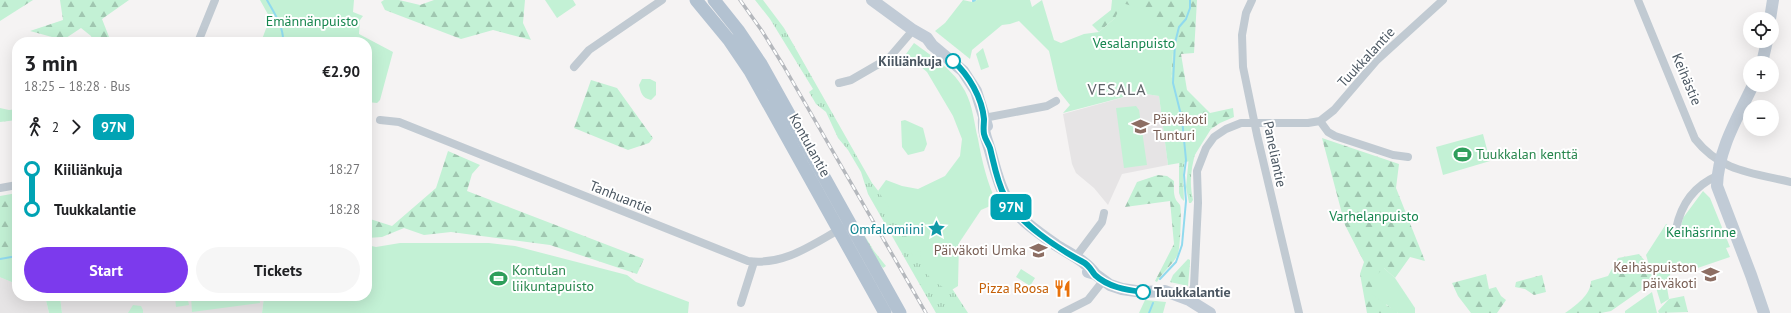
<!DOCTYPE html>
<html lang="en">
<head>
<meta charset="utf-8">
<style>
	body { margin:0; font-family:"PT Sans",sans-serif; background:#f6f6f6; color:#202124; height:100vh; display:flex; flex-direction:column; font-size:15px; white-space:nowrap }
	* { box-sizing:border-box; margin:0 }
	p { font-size:13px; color:#757577 }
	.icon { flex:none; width:22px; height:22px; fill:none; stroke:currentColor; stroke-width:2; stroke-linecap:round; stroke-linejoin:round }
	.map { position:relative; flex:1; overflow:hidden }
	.drawer { position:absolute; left:12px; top:37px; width:360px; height:264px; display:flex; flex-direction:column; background:#fff; border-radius:16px; box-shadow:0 4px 16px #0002 }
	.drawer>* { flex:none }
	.badge { padding:0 8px; border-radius:6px; font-size:14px; line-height:26px }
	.fabs { position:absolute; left:1743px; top:12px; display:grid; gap:8px }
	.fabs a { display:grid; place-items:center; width:36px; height:36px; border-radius:50%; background:#fff; box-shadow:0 4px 16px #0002; font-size:20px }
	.map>.badge { position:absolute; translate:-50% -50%; box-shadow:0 0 0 2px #fff }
	.legs { display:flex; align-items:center; gap:6px; height:44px; padding:0 12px; font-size:13px }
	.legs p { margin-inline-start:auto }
	.head { display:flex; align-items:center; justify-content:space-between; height:68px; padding:0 12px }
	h1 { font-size:22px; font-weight:700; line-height:30px }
	.action { display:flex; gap:8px; margin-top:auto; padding:8px 12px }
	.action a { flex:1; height:46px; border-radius:24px; background:#7c3aed; color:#fff; font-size:16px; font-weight:700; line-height:46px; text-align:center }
	.action a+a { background:#f6f6f6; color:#202124 }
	ul { padding:0 12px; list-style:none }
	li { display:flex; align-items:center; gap:14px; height:40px; font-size:15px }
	li i { display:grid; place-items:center; width:6px; height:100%; margin:0 5px; background:currentColor }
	li i::after { content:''; width:10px; height:10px; margin:-5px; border:3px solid; border-radius:50%; background:#fff }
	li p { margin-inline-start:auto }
	li:first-child i { background:linear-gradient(#0000 50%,currentColor 0) }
	li:last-child i { background:linear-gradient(currentColor 50%,#0000 0) }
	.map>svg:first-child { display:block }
	.education { fill:#e6e4e5 }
	.grass { fill:url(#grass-tufts) }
	.forest { fill:url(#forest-firs) }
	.park { fill:#c3f1d5 }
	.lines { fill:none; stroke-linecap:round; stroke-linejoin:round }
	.stream { stroke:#90daee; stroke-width:2 }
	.street { stroke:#c1cad2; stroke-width:8 }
	.secondary { stroke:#c1cbd6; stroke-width:12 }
	.primary { stroke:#b3c2d1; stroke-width:13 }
	.rail-casing { stroke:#b5b8bd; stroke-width:3.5 }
	.rail { stroke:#fff; stroke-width:2; stroke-dasharray:6; stroke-linecap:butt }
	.line-1-casing { stroke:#fff; stroke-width:9 }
	.line-1 { stroke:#00a3b4; stroke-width:6 }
	.stop-1-dot { fill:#fff; stroke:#00a3b4; stroke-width:2 }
	.labels { text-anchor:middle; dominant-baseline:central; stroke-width:4; stroke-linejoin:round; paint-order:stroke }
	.park-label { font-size:14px; fill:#17864f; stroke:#fff }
	.street-label { font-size:14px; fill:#4a5661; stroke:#fff }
	.stop-label { font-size:14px; font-weight:bold; fill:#4a5661; stroke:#fff; text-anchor:end }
	.education-label { font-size:14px; fill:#785e54; stroke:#fff; text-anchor:end }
	.leisure-label { font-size:14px; fill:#27864d; stroke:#fff; text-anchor:start }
	.culture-label { font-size:14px; fill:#0d838f; stroke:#fff; text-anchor:end }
	.food-label { font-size:14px; fill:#c56008; stroke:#fff; text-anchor:end }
	.quarter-label { font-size:16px; letter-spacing:1px; fill:#5f6368; stroke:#fff }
</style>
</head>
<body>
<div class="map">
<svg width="1791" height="313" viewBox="0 0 1791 313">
	<defs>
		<pattern id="grass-tufts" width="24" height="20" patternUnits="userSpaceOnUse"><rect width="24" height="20" fill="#c3f1d5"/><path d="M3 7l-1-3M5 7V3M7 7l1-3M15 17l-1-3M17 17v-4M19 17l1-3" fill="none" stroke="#a0c6b0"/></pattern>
		<pattern id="forest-firs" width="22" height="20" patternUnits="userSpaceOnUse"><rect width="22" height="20" fill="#c3f1d5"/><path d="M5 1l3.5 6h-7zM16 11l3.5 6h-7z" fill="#a0c6b0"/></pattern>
	</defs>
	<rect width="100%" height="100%" fill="#f5f3f3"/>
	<!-- education -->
	<path class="education" d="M1139 93 1159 96 1168 165 1122 174 1108 205 1094 188 1076 173 1072 164 1063 114Z
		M0 277 17 284V296H45L49 313H0Z
		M60 296H264L262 313H62Z"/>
	<!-- grass -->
	<path class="grass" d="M755 0H763L784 28 872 183 940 270 968 313H936L868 194 861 172 848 150 838 138 826 112 816 104 809 92 813 89 770 19Z
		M1179 126 1185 157 1183 175 1184 201 1181 198 1179 193Z
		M1196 151C1191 168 1189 182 1193 200L1191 203H1189L1186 187 1189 156Z
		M849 210 874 251 886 266 883 268 871 253Z"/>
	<!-- forest -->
	<path class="forest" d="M0 0H33L0 21Z
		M60 0H129L102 19 111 42H93L91 36 81 28 63 40 30 31 63 20Z
		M384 0H399L420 5 434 0H525L523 23 531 40 493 30 461 39 385 10 381 2Z
		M1112 0H1197L1194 53 1181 54 1187 90 1210 113 1233 108 1234 117 1220 123 1211 129 1191 122 1180 113 1171 74 1173 52 1115 18 1099 32 1092 25 1111 10Z
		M591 80 617 88 653 138 649 143 628 150 574 128Z
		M0 108 9 110 17 109V120L0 122Z
		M1322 138 1399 164 1396 188 1425 261 1410 257 1395 278 1384 268 1386 305 1396 310 1398 313H1367L1360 274 1364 262 1345 225Z
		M448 151 480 165 472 174 467 191 644 259 637 274 550 245 451 232 424 235 404 228 382 237 367 238V218L392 226 436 188Z
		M1158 175 1167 176 1174 181C1174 187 1173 194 1176 200 1177 202 1179 203 1180 205 1182 210 1180 249 1178 254 1173 265 1163 271 1157 282L1155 281 1174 244 1170 201 1125 207 1137 182Z
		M17 193V284L0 277V196Z
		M1639 254 1652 269 1651 283 1611 311 1601 313H1565C1575 306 1591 295 1591 281L1608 276 1618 258Z
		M1188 259 1190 260V263L1188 286 1170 282 1173 275Z
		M1486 274 1489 289 1496 287 1501 296 1506 300 1497 313H1471L1458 296 1452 283Z
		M1542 275 1546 292 1534 295 1525 289 1515 287 1516 282Z
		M1684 296 1688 312 1659 313 1658 311 1669 299Z"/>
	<!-- park -->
	<path class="park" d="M260 0H354L353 12 363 16 360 20 359 34 393 52 380 100 377 103 367 102V42H261L270 18Z
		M545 0H573L576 5 557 18Z
		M963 0 972 2 977 0H1030L1032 7 1042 0 1054 40 1061 43 1084 34 1099 32 1115 18 1122 3 1150 11 1173 52 1171 74 1180 113 1191 122 1211 129 1191 161 1168 165 1159 96 1139 93 1063 113 1070 105 1058 90 1049 51 1019 21 1010 24 1002 25 972 50 970 59 935 31 945 23Z
		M914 43C933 57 954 70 965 91 973 106 974 123 978 139 982 161 987 183 997 203L981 210 959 243 958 286 950 291C930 280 923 275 920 251L916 252 914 258 905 242 908 233 907 230 899 226 890 208 878 191 886 180 902 186 918 189 945 176 960 156 962 139 953 116 927 72 906 54Z
		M983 48 989 67 981 70 976 54Z
		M642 79H650L656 82V95L651 100C642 98 641 93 639 85Z
		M1136 106 1139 110 1147 165 1124 168 1116 108Z
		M905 120 923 128 927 144 924 151 908 155 902 147 901 121Z
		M1483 134 1490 161 1443 175 1436 147Z
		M1703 191 1710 198 1730 247 1726 248 1730 257 1680 274 1672 271 1666 282 1669 299 1661 304 1646 255 1666 224 1679 234 1683 218Z
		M400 243H489L515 246 627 275 636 282 689 302 688 313H262L264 296H367V245L376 247Z
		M17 248V284L0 277V260Z
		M1384 268 1395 278 1415 308V313H1398L1373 295 1372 279Z
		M1021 269 1035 278 1030 286 1016 277Z
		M1652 292 1657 313H1625V311Z
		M45 296H60L62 313H49Z
		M175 296H187L189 305 176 307Z
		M191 296H259L260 303 192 312Z
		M1145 300 1166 302 1163 313H1139Z
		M133 305 141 306 143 310V313H128Z"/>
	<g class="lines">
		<!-- stream -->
		<path class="stream" d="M267 0C274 13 284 27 283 42
			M973 1 975 0
			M0 259 17 256
			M1160 279 1176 262 1182 245 1186 201 1184 175 1186 160 1182 119 1173 83 1175 43 1179 27 1186 19 1190 8V0
			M1149 313 1153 303"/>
		<!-- street -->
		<path class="street" d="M1252 0 1246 13 1242 35 1243 67 1257 135 1299 313
			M1638 0 1695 139C1721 172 1753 173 1791 182
			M198 42 215 0
			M574 67 589 50 662 0
			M839 83 851 80 889 58 913 30
			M984 118 1047 106 1056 101
			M380 120 399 122 748 261C784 266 813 244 842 228
			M1320 121 1328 132 1335 136 1393 155 1408 157
			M0 188 17 185
			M1676 229C1681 204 1694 186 1717 176
			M1075 258 1102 222 1104 213
			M1189 300 1194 286 1198 203 1197 171 1206 148 1214 137 1226 129 1241 123H1308L1320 121 1334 110 1377 60 1443 0
			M741 303 754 262
			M1062 313 1088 300 1103 281"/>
		<!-- secondary -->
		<path class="secondary" d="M872 0 913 30 927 38 932 45 963 71 976 91 987 126
			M1770 19 1773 0
			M1762 63 1767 41
			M1753 85C1738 117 1718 149 1717 186L1751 275 1764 313
			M984 118C983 136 987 138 991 154 1005 207 1012 214 1056 245 1070 254 1086 261 1095 274
			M1088 272 1095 274 1110 285 1122 289 1143 292 1165 291 1189 300 1210 313"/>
		<!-- primary -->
		<path class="primary" d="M696 0 729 40 750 71 885 313
			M714 0 738 30 761 64 900 313"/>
		<defs>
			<path id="rail" d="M740 0 762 31 783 65 926 313"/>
		</defs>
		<!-- rail casing -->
		<use href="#rail" class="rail-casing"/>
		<!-- rail -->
		<use href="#rail" class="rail"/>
	</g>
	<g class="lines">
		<defs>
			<path id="line-1" d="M953 61C969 75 982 98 984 119 984 124 983 129 984 134 985 139 988 143 990 148 994 164 997 182 1005 197 1019 223 1057 248 1083 262 1089 265 1091 270 1095 275 1108 287 1126 290 1143 292"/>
		</defs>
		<!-- line-1 casing -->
		<use href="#line-1" class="line-1-casing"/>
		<!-- line-1 -->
		<use href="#line-1" class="line-1"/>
	</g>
	<!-- icons -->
	<defs>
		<symbol id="school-bare" viewBox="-9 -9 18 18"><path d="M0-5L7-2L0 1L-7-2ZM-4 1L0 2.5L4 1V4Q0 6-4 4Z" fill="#8d6e63" stroke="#fff" stroke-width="2.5" paint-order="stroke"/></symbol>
		<symbol id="stadium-bare" viewBox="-9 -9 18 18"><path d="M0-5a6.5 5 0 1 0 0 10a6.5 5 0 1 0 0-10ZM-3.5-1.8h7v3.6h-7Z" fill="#2e9e5b" stroke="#fff" stroke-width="2.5" paint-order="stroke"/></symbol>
		<symbol id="sight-bare" viewBox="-9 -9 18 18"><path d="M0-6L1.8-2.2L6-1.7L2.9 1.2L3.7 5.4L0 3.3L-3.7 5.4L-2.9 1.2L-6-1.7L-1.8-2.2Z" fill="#0f9aa8" stroke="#fff" stroke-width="2.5" paint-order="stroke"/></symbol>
		<symbol id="restaurant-bare" viewBox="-9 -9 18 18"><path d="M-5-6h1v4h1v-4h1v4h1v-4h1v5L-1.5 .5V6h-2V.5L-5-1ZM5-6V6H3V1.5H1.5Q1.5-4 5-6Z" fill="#e8710a" stroke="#fff" stroke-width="2.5" paint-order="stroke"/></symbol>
	</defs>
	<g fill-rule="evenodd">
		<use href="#school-bare" x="1128" y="114" width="25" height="25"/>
		<use href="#stadium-bare" x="1450" y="142" width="25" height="25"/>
		<use href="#sight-bare" x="924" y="216" width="25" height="25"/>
		<use href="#school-bare" x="1026" y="238" width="25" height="25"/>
		<use href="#school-bare" x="1698" y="262" width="25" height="25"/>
		<use href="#stadium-bare" x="486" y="266" width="25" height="25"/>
		<use href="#restaurant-bare" x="1050" y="276" width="25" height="25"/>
	</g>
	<!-- markers -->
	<g class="stop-1-dot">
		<circle cx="953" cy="61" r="7"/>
		<circle cx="1143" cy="292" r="7"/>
	</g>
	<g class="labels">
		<!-- park labels -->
		<g class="park-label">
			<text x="312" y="21">Emännänpuisto</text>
			<text x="1134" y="43">Vesalanpuisto</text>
			<text x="1374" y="216">Varhelanpuisto</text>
			<text x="1701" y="232">Keihäsrinne</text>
		</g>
		<!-- street labels -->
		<g class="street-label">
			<text transform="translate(1366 57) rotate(-47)">Tuukkalantie</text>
			<text transform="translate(1687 79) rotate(67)">Keihästie</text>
			<text transform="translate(810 145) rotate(61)">Kontulantie</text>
			<text transform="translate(1275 154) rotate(78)">Paneliantie</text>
			<text transform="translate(621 197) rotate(22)">Tanhuantie</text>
		</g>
		<!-- stop labels -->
		<g class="stop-label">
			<text x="942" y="61">Kiiliänkuja</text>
			<text x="1154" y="292" text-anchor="start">Tuukkalantie</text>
		</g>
		<!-- education labels -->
		<g class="education-label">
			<text x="1153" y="119" text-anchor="start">Päiväkoti<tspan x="1153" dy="16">Tunturi</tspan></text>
			<text x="1026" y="250">Päiväkoti Umka</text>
			<text x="1697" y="267">Keihäspuiston<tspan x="1697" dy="16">päiväkoti</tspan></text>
		</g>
		<!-- leisure labels -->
		<g class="leisure-label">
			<text x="1476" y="154">Tuukkalan kenttä</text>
			<text x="512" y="270">Kontulan<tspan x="512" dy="16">liikuntapuisto</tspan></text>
		</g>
		<!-- culture labels -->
		<g class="culture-label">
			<text x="924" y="229">Omfalomiini</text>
		</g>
		<!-- food labels -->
		<g class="food-label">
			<text x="1049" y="288">Pizza Roosa</text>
		</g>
		<!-- quarter labels -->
		<g class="quarter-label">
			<text x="1117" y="89">VESALA</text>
		</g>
	</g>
</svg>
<div class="fabs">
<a><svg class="icon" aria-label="locate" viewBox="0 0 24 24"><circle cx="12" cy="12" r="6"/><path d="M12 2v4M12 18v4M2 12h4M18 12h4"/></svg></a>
<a>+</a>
<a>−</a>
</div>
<b class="badge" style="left:1011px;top:207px;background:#00a3b4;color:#fff">97N</b>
<section class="drawer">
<div class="head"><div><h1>3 min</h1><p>18:25 – 18:28 · Bus</p></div><b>€2.90</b></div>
<div class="legs"><svg class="icon" aria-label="walk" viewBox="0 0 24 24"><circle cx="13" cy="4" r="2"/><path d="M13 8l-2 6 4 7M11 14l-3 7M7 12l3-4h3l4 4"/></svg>2<svg class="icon" aria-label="forward" viewBox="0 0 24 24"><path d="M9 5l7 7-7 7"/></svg><b class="badge" style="background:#00a3b4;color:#fff">97N</b></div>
<ul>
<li><i style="color:#00a3b4"></i><b>Kiiliänkuja</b><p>18:27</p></li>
<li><i style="color:#00a3b4"></i><b>Tuukkalantie</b><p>18:28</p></li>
</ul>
<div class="action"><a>Start</a><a>Tickets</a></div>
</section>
</div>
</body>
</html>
